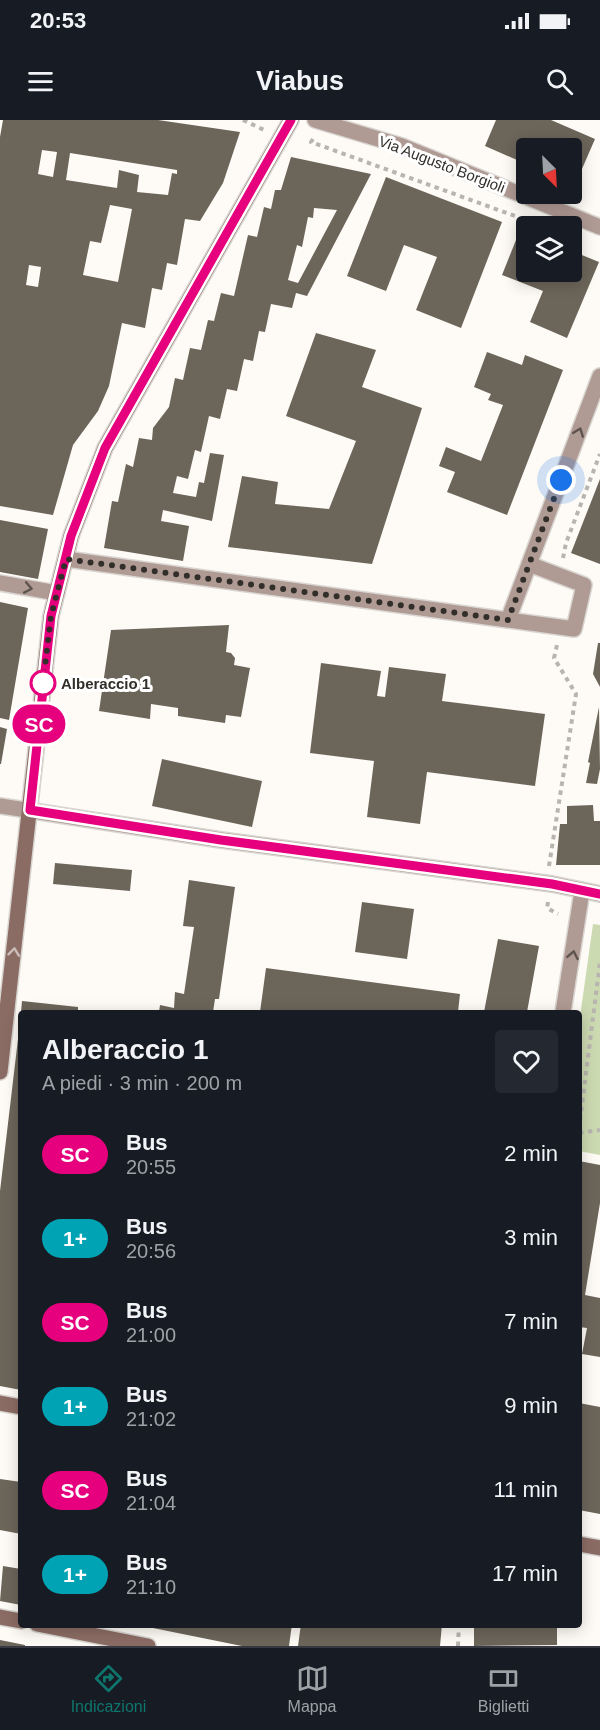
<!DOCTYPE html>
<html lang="it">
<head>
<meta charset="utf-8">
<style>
	body { margin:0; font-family:Helvetica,sans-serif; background:#242831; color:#f1f3f6; height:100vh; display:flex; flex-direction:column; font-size:22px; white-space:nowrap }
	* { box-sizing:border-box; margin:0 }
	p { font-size:20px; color:#9ea1a6 }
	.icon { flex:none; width:33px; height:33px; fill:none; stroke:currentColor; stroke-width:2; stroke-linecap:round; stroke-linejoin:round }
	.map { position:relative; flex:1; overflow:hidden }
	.sheet { position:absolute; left:18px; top:890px; width:564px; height:618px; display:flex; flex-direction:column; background:#171b24; border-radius:6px; box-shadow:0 3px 15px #0003 }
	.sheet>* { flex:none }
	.badge { padding:0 12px; border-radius:20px; font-size:21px; line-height:39px }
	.needle { width:39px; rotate:156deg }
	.buttons { position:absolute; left:516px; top:18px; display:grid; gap:12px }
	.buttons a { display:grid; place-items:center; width:66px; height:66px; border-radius:6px; background:#171b24; box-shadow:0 3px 15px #0003; font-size:30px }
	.you { position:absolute; width:30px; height:30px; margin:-15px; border:4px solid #fff; border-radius:50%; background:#1a73e8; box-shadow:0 0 0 9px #1a73e833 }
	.map>.badge { position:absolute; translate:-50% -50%; box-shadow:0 0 0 3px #fff }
	.round { display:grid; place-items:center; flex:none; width:63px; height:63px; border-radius:6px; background:#242831 }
	.overview { display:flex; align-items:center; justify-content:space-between; height:102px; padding:0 24px }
	h1 { font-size:28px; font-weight:800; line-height:45px }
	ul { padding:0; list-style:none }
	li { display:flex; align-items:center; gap:18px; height:84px; padding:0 24px }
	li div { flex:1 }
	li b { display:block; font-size:22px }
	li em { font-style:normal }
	li .badge { min-width:66px; font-weight:700; text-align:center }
	.status { display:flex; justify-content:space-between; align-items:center; height:42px; padding:0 30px; background:#171b24; direction:ltr }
	.status svg { height:16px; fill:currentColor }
	header { display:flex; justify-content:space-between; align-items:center; height:78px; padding:0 24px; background:#171b24; font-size:27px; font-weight:800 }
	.tabs { display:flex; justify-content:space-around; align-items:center; height:84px; border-top:2px solid #363941; background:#171b24; font-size:16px; color:#9ea1a6 }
	.tabs a { display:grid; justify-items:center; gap:3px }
	.tabs .active { color:#0f766e }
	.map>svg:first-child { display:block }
	.green { fill:#ccdab1 }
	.building { fill:#6c655a; fill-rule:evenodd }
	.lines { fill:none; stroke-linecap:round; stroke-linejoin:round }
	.street-casing { stroke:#d9d6d1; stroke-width:18 }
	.secondary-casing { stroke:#d9d6d1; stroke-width:18 }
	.path { stroke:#b8b5b0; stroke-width:4; stroke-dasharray:4.5 4.5; stroke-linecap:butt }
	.street { stroke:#b09a94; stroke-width:15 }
	.secondary { stroke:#8b6c64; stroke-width:15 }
	.oneway { stroke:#5e544f }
	.oneway2 { stroke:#cbbdb9 }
	.line-casing { stroke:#fff; stroke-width:14 }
	.line { stroke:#e6007e; stroke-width:9 }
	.walk { stroke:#322f2a; stroke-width:6; stroke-dasharray:0 10.8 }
	.stop-dot { fill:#fff; stroke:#e6007e; stroke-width:3 }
	.labels { text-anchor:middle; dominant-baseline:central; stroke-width:6; stroke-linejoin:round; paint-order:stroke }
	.street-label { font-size:15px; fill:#322f2a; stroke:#fff }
	.stop-label { font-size:15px; font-weight:bold; fill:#322f2a; stroke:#fff; text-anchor:start }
</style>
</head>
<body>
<div class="status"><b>20:53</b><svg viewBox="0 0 49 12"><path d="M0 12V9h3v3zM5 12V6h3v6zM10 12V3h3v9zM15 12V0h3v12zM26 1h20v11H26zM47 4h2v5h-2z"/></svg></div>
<header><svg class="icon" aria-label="menu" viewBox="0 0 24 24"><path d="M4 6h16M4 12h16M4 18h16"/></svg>Viabus<svg class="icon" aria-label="search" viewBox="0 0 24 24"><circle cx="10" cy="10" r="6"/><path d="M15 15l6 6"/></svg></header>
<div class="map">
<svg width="600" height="1526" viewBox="0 0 600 1526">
	<rect width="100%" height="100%" fill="#fefbf6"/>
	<!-- green -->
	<path class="green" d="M593 804 600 805V1035L579 1031V904Z"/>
	<!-- building -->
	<path class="building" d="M3 0H158L240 12 223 63 200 101 185 99 177 145 167 143 162 170 152 168 145 208 122 203 109 266 98 291 73 325 53 395 0 386V17ZM42 30 57 32 53 57 38 54ZM70 33 177 50V54L172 53 168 75 137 72 139 55 119 50 117 68 66 60ZM110 85 132 89 118 162 83 155 90 121 101 123ZM29 145 41 147 38 167 26 165Z
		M496 0H551L595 19 575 65 572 63V28H526V44L485 26Z
		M291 37 371 54 307 176 296 173 292 188 271 184 265 212 259 211 253 241 244 239 237 271 227 269 220 299 209 296 201 332 195 330 188 359 177 356 173 373 196 377 199 362 204 363 210 333 224 335 212 401 163 390 161 401 189 406 183 441 104 428 112 381 118 382 126 344 133 347 139 318 152 320 153 308 169 287 175 258 183 260 190 228 201 230 208 200 214 201 221 173 234 176 248 115 257 117 264 87 271 89 275 70H281ZM314 88 337 90 298 163 288 160 297 125 302 127 308 97 313 98Z
		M386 57 502 102 461 208 416 190 437 137 404 125 386 171 347 156Z
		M520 110 526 113V152H572V131L599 142 567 218 530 202 543 171 502 155Z
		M316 213 376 230 362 267 422 288 372 444 228 427 242 356 278 362 275 384 329 389 356 321 286 296Z
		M487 232 522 245 525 235 563 250 507 395 447 372 455 352 439 346 446 327 481 341 503 285 488 280 491 274 474 267Z
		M600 359V444L571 433Z
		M0 400 48 409 38 459 0 452Z
		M0 482 28 488 9 600 0 598Z
		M229 505 226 532 231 533 235 538 234 545 250 548 241 597 226 595 225 603 178 596V588L151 584 150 599 99 591 111 510Z
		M598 523H600V567L593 554Z
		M321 543 381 551 377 576 385 577 389 547 446 554 442 581 545 594 535 666 427 652 420 704 367 697 374 641 310 633Z
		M599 587 600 649 597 664 586 663 590 643 588 642Z
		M0 607 7 609 1 644H0Z
		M162 639 262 661 252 707 152 686Z
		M593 685 594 701H600V745H556L560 704H567V686Z
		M55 743 132 750 130 771 53 764Z
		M189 760 235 767 219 879H215L213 892H159L160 885 174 888 175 872 184 874 194 807 183 806Z
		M362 782 414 789 407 839 355 832Z
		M498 819 539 826 527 892H484Z
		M266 848 460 874 458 892H260Z
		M22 881 78 887V892H21Z
		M20 902H21V1270L0 1266V1071Z
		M579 1041 600 1045V1083L585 1175 600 1178V1237L582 1234 587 1208 579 1207Z
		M579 1283 600 1287V1394L579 1390Z
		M0 1359 21 1362V1414L0 1410Z
		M3 1446 21 1449V1485L0 1481Z
		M133 1504H292L289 1526H242Z
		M301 1504H442L440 1526H298Z
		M474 1504H557V1525L474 1526Z
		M0 1520 25 1525V1526H0Z"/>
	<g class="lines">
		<defs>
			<path id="street" d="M315 0 402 26 600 107
				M66 439 508 500 600 256
				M0 463 57 473
				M508 500 574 509 584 465 529 444
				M0 686 221 720 552 764 600 774
				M563 892 582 771"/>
			<path id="secondary" d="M0 952 51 496 71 416 105 328 291 0
				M0 1283 21 1287
				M579 1424 600 1428
				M0 1497 21 1501
				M37 1504 148 1526"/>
		</defs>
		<!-- street casing -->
		<use href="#street" class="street-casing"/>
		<!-- secondary casing -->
		<use href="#secondary" class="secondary-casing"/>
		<!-- path -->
		<path class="path" d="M243 0 264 10
			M313 19 311 22 515 96
			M563 438 566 423 600 334
			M549 746 576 574 554 538 557 525
			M548 782 547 788 558 794
			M579 1009 600 842
			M579 1013 600 1010
			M458 1526 459 1504"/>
		<!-- street -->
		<use href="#street" class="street"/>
		<!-- secondary -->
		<use href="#secondary" class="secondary"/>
	</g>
	<!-- one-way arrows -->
	<defs><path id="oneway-chevron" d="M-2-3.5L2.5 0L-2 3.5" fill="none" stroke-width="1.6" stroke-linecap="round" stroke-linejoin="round" transform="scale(1.5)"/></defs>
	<g class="oneway">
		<use href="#oneway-chevron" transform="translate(579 312) rotate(-69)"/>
		<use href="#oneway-chevron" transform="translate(28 468) rotate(11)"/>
		<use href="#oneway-chevron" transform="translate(573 835) rotate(-79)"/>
	</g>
	<use class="oneway2" href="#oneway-chevron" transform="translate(14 832) rotate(-83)"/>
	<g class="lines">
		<defs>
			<path id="line" d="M291 0 105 328 71 416 51 496 30 690 221 720 552 764 600 774"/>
		</defs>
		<!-- line casing -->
		<use href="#line" class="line-casing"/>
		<!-- line -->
		<use href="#line" class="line"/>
		<!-- walk -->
		<path class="walk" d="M43 563 51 496 66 439 508 500 561 360"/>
	</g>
	<!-- markers -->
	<circle class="stop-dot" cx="43" cy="563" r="12"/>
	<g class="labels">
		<!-- street labels -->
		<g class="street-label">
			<text transform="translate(442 44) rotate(21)">Via Augusto Borgioli</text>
		</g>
		<!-- stop labels -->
		<g class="stop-label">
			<text x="61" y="563">Alberaccio 1</text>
		</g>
	</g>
</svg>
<div class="buttons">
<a><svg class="needle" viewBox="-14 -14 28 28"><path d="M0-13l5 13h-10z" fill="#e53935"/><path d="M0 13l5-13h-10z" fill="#9ea1a6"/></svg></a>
<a><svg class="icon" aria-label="layers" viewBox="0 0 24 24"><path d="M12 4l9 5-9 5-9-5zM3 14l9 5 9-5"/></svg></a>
</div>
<div class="you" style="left:561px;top:360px"></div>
<b class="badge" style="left:39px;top:604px;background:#e6007e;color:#fff">SC</b>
<section class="sheet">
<div class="overview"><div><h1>Alberaccio 1</h1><p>A piedi · 3 min · 200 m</p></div><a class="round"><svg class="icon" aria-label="heart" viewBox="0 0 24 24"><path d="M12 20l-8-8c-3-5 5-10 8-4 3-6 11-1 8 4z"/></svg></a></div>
<ul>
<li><span class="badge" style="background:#e6007e;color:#fff">SC</span><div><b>Bus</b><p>20:55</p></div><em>2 min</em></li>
<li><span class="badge" style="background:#00a3b4;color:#fff">1+</span><div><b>Bus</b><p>20:56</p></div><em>3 min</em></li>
<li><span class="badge" style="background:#e6007e;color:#fff">SC</span><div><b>Bus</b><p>21:00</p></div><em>7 min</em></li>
<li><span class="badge" style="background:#00a3b4;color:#fff">1+</span><div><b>Bus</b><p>21:02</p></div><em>9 min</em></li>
<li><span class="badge" style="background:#e6007e;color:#fff">SC</span><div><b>Bus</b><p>21:04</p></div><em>11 min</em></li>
<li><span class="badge" style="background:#00a3b4;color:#fff">1+</span><div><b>Bus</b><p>21:10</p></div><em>17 min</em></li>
</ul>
</section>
</div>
<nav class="tabs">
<a class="active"><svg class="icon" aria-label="directions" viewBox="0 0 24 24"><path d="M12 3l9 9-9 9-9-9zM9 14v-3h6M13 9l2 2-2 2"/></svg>Indicazioni</a>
<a><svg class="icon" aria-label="map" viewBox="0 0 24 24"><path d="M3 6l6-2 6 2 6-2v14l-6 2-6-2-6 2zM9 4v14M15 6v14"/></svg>Mappa</a>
<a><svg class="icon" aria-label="tickets" viewBox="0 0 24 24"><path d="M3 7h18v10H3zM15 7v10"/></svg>Biglietti</a>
</nav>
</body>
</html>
